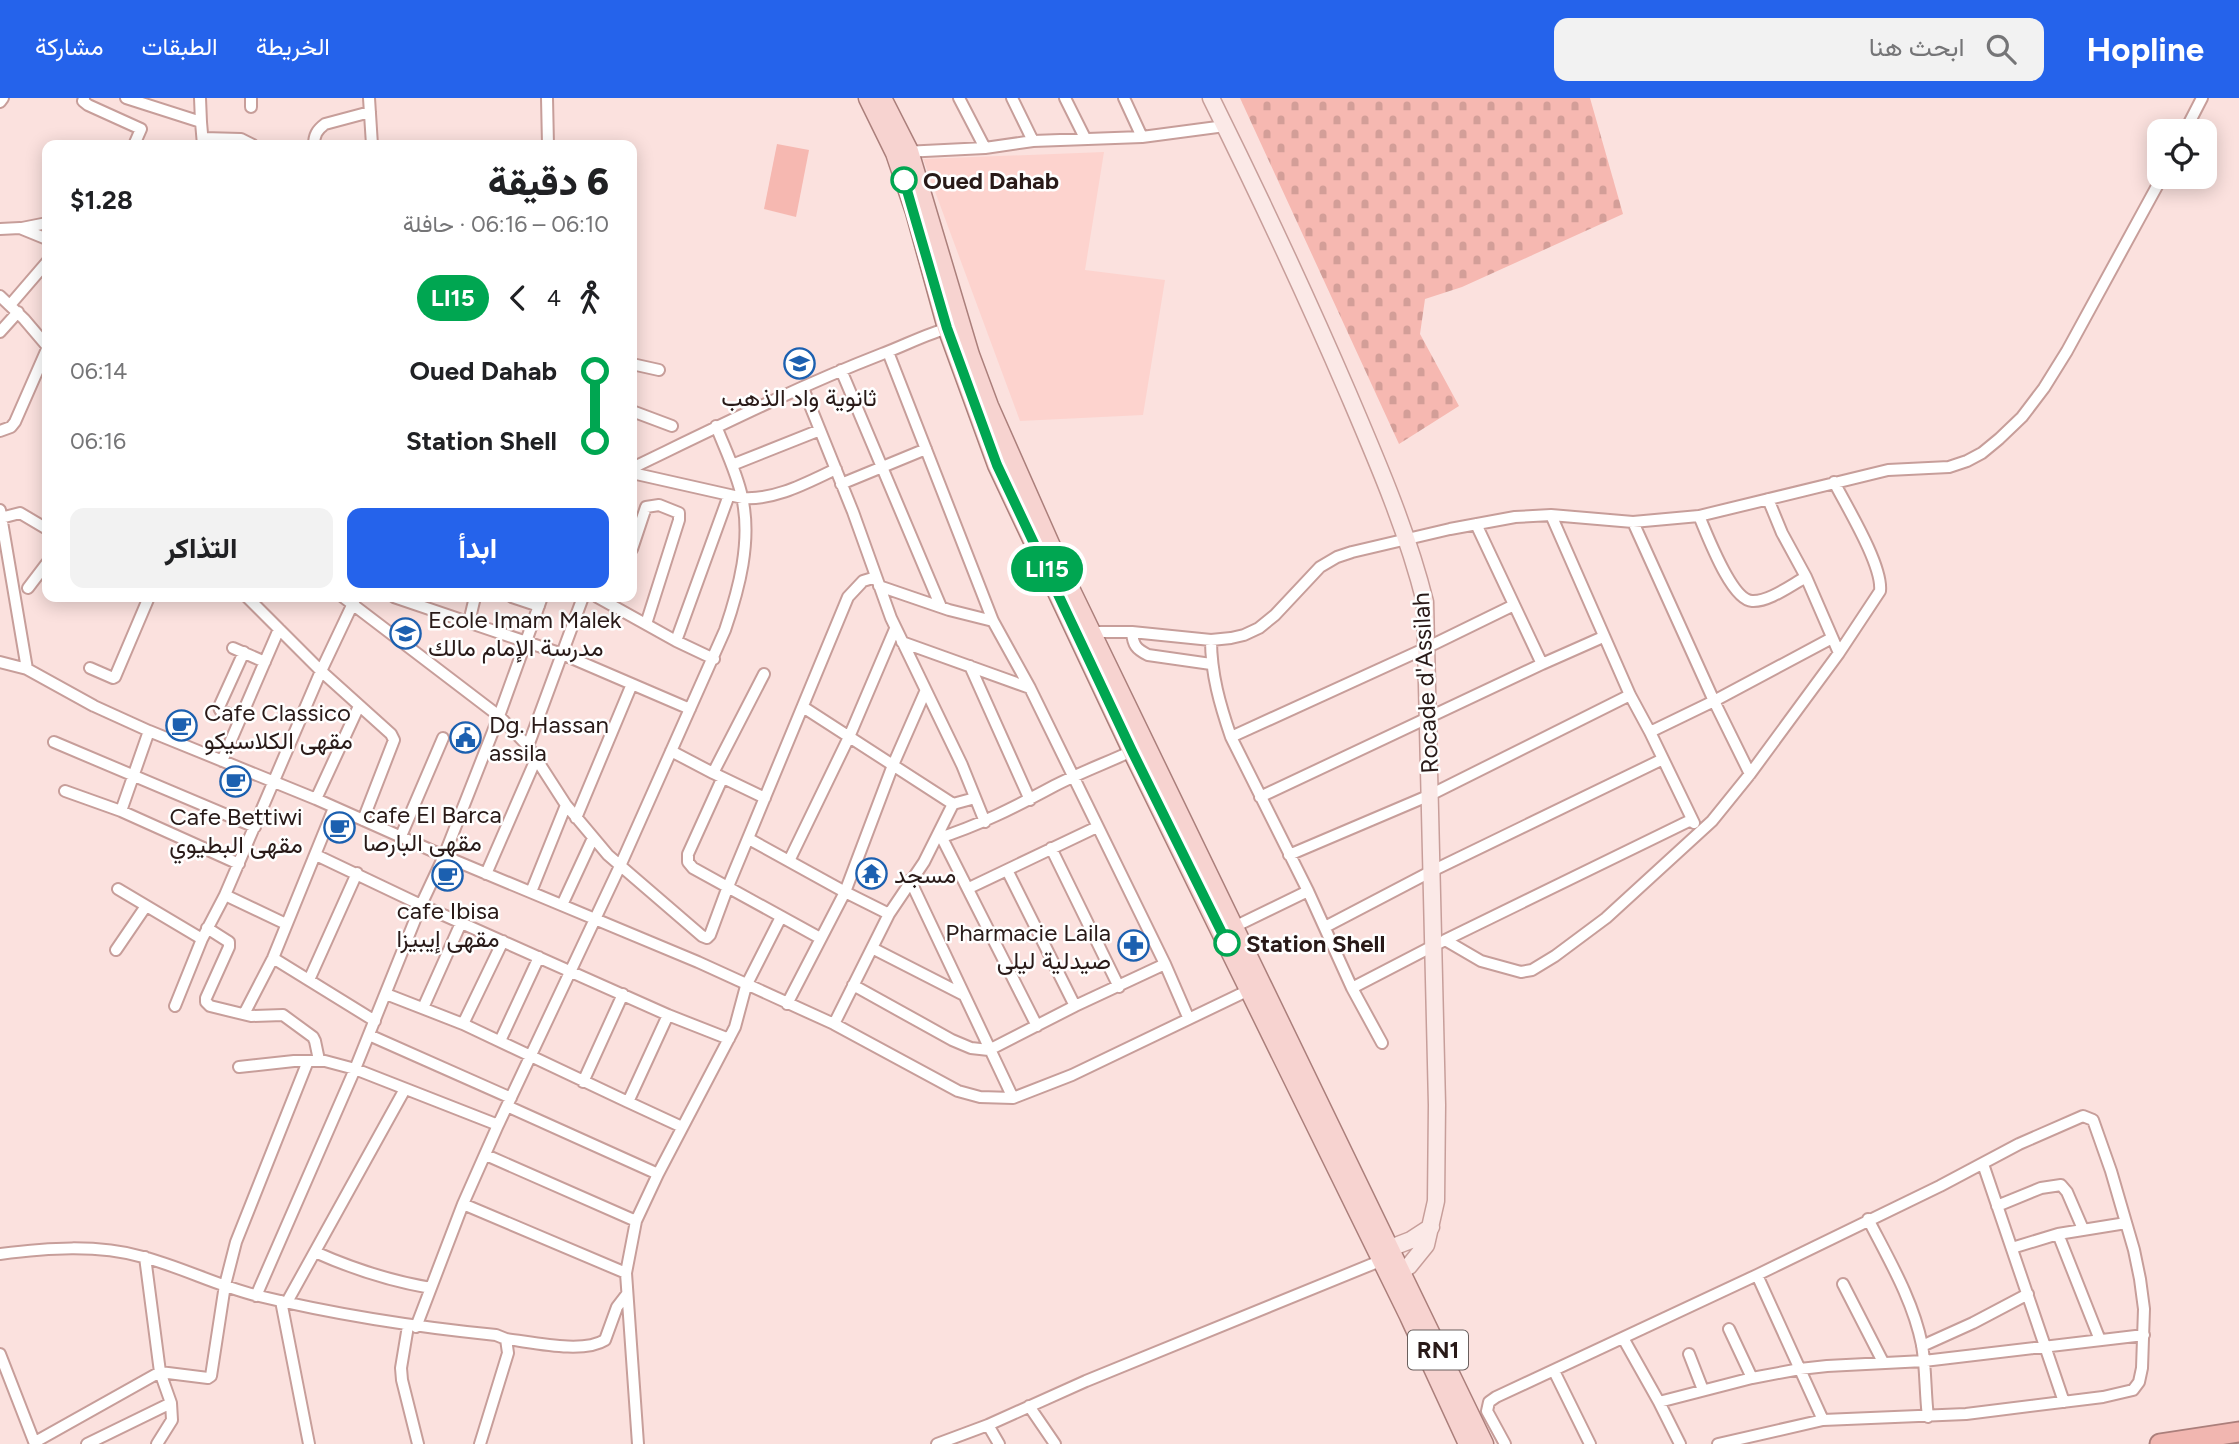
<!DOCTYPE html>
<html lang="ar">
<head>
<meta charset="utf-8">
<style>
	body { margin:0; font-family:Figtree,Vazirmatn,sans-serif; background:#f2f2f2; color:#202124; direction:rtl; height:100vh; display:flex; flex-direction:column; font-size:26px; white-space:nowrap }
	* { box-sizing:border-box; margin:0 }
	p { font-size:23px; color:#757577 }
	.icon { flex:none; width:38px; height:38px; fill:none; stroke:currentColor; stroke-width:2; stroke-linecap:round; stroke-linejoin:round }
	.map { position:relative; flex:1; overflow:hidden; direction:ltr }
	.sheet { position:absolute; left:42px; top:42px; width:595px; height:462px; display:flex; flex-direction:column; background:#fff; border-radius:14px; box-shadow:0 4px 18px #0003; direction:rtl }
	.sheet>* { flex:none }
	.badge { padding:0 14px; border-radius:23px; font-size:24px; line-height:46px }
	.tools { position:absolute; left:2147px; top:21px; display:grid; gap:14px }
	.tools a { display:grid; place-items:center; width:70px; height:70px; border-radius:14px; background:#fff; box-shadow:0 4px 18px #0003; font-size:35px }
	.map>.badge { position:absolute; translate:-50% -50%; box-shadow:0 0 0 4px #fff }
	.legs { display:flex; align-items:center; gap:10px; height:77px; padding:0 28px; font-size:23px }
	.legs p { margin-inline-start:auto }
	.overview { display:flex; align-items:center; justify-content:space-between; height:119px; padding:0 28px }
	h1 { font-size:38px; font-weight:800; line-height:52px }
	.primary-button { display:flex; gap:14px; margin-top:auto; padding:14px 28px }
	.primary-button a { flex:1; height:80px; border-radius:14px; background:#2563eb; color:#fff; font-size:28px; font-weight:800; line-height:80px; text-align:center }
	.primary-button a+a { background:#f2f2f2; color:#202124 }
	ul { padding:0 28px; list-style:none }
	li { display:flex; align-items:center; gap:24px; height:70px; font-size:26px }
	li i { display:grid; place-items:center; width:10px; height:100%; margin:0 9px; background:currentColor }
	li i::after { content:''; width:18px; height:18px; margin:-9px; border:5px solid; border-radius:50%; background:#fff }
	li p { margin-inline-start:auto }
	li:first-child i { background:linear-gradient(#0000 50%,currentColor 0) }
	li:last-child i { background:linear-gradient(currentColor 50%,#0000 0) }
	header { display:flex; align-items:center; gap:42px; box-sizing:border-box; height:98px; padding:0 35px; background:#2563eb; color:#fff }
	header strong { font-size:33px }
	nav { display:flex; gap:38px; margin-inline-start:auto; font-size:24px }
	.search { width:490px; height:63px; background:#f2f2f2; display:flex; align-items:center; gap:18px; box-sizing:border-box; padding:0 24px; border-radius:14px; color:#757577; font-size:26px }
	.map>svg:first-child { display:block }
	.built { fill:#fdd3ce }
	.cemetery { fill:url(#cemetery-stones) }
	.park { fill:#f6b8b1 }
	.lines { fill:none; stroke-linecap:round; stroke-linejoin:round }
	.street-casing { stroke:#c79e9a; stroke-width:14 }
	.secondary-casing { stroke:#c79e9a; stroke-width:19 }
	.primary-casing { stroke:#ab7f7b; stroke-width:21 }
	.highway-casing { stroke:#ab7f7b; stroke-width:23 }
	.street { stroke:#fff; stroke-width:10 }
	.secondary { stroke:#fbe9e7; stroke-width:16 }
	.primary { stroke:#f7d3d0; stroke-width:18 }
	.highway { stroke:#f1b6b0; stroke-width:19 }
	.line-1-casing { stroke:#fff; stroke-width:16 }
	.line-1 { stroke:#00a651; stroke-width:10 }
	.stop-1-dot { fill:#fff; stroke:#00a651; stroke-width:3.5 }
	.labels { text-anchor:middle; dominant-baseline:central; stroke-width:5; stroke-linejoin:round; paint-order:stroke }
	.shield { fill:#fff; stroke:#695f5d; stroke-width:2 }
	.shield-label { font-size:23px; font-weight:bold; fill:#291a18 }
	.stop-label { font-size:24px; font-weight:bold; fill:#291a18; stroke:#fff; text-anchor:start }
	.poi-label { font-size:24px; fill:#291a18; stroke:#fff; text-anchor:start }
	.street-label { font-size:24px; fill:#291a18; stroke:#fff }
</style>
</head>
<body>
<header>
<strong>Hopline</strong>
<div class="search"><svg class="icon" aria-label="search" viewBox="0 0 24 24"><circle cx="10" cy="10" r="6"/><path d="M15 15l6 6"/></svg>ابحث هنا</div>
<nav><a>الخريطة</a><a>الطبقات</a><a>مشاركة</a></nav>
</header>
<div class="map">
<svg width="2239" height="1346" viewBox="0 0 2239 1346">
	<defs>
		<pattern id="cemetery-stones" width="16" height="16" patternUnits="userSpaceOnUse" patternTransform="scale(1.75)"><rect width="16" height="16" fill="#f6b8b1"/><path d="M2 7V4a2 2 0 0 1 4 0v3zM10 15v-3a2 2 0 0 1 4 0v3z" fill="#d39e98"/></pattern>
	</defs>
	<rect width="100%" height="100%" fill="#fbe1de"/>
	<!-- built -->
	<path class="built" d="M1104 54 1085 172 1165 182 1143 317 1020 323 923 61Z"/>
	<!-- cemetery -->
	<path class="cemetery" d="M1240 0H1590L1623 116 1462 189 1425 201 1420 236 1459 308 1399 346Z"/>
	<!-- park -->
	<path class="park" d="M777 46 809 52 796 119 764 111Z"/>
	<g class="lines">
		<defs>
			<path id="street" d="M84 0 83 3 88 7 141 31 134 47
				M126 0 201 24 203 47
				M200 0 201 24
				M251 0V9
				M369 0 372 47
				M547 0 548 47
				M959 0 985 50
				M1012 0 1033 43
				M1065 0 1085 40
				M1124 0 1142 39
				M0 4 3 0
				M2185 33 2202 0
				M203 40 241 41 253 47
				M314 47C314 37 317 32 325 26L370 14
				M904 54 985 50 1033 43 1142 39 1225 28
				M22 130 47 125
				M0 131 20 130 47 141
				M0 198 24 221 47 248
				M10 207 47 164
				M0 234 18 214
				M888 254 993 523 1030 590 1165 866 1188 919
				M632 266 659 272
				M841 272 941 509
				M803 290 853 414 891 520 962 667 985 724
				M632 313 672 328
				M0 333 11 329 15 324 47 251
				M732 367 820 332
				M632 370C715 330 797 289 882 256 906 247 928 235 952 229
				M632 375 743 400C776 402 806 385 836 371
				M841 386 926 351
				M1768 401 1782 435 1806 479 1839 555
				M0 412 27 571
				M1551 417 1630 597 1650 634 1694 725
				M1699 418C1707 436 1731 502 1752 503 1769 504 1791 487 1806 479
				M1 420 20 415 47 431
				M1633 424 1714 603 1750 676
				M1476 426 1542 566
				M632 451 646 409 659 407 679 415V422L646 526
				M879 488 949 512 993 523
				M28 490 47 465
				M247 499 321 573 391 636 394 642 363 722
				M343 499 499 618 528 648 566 707 608 757 702 838 707 840 710 837 727 791 848 499 863 483 876 479
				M394 499 562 556 690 611
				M512 499 539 508
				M597 499 676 543 714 561
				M469 524 475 499
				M1088 534H1132L1211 542 1231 540 1244 537 1259 530 1275 517 1320 469 1337 459 1352 454 1450 431 1515 419 1551 417 1633 424 1699 418 1888 372 1949 369 1967 363 1982 355 1999 341 2022 319 2044 290 2067 253 2162 79
				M1132 534C1133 547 1136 551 1148 557L1211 566
				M1211 542C1211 576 1220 607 1231 639
				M676 543 729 397
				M902 544 1030 590
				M233 550 265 564
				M0 564 27 571 94 608 149 633 316 701 444 758 698 864 834 926 958 993 980 999 1013 1000 1072 977 1249 892
				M970 568 1030 702
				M90 570 113 580 115 579 149 499
				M764 576 713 675 765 700
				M803 609 953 706 975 700
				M240 621 220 612 219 609 244 554
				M1650 634 1714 603 1832 540
				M54 644 255 729
				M528 648 583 499
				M671 653 713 675
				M222 663 279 531
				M722 681 688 756V764L693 770 820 840
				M65 693 121 713 239 766
				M1260 699 1542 566 1603 539
				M316 701 359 608
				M121 713 149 633
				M576 720 632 586
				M401 738 443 640
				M942 740 1037 928
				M749 741 845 794 889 816
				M936 741C978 728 1015 709 1054 688 1079 675 1106 665 1132 653
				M1051 750 1119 889
				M316 757 421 807 668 917 628 1004 463 926 386 896
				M1289 757 1430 697 1630 597
				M789 763 849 639 895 531
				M1007 772 1075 908
				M486 776 536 661
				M910 782 1013 1000
				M969 790 1097 729
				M118 791 202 841
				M531 794 566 707
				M225 797 286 826
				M562 807 593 740
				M1234 829 1308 793
				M1325 829 1432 773 1663 661
				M207 830 229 844V849L206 900V904L210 908 251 918 283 917 313 939 315 943 319 962
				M1445 842 1481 863 1521 874 1532 872 1555 858 1606 820 1712 723 1750 676 1839 555 1880 493C1883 468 1847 409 1834 384
				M872 850 962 896
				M116 852 146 808
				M273 860 375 923
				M309 882 357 775
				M853 887 952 942 971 950 989 952 1075 908 1165 866
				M1352 890 1433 848 1691 722
				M787 906 845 794 893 667 925 594
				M175 908 202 841 225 797 321 573 356 499
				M423 910 461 825
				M244 916 273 860 334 710
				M668 917 729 941
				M463 926 503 843
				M834 926 889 816 924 764 953 706
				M369 937 511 1000
				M500 943 539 859
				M1382 945 1352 890 1308 793 1231 639 1426 550 1514 507
				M239 969 294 963H325L355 971 498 1027
				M583 984 623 896
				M628 1004 682 1029
				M507 1008 658 1076
				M486 1057 636 1123
				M1983 1066 2064 1304
				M463 1106 626 1175
				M1997 1108 2041 1090 2061 1087 2067 1094 2083 1131
				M1868 1121C1889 1162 1913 1202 1922 1247 1926 1270 1925 1295 1928 1319
				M2058 1136 2126 1125
				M2012 1150 2058 1136 2100 1242
				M315 1154C353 1171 390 1183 431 1190
				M0 1156C47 1150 97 1146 143 1159 182 1169 220 1189 259 1198 337 1217 416 1229 496 1237L506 1241 508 1255 480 1346
				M145 1159 160 1274 171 1305 172 1322 157 1346
				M1757 1177 1823 1322
				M1843 1186 1883 1264
				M256 1198 355 971 421 807 444 758 499 618 542 499
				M281 1203 309 1346
				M287 1204 405 991
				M408 1228 401 1270 402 1282 418 1346
				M416 1229 463 1106 498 1027 620 768 725 532C739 491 752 443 742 399 737 375 725 351 716 328
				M1729 1231 1752 1280
				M1623 1240 1659 1304 1680 1346
				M506 1241C532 1244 583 1256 605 1242L617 1209 627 1196
				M1922 1248 1973 1225 2028 1196
				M0 1256 35 1346
				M1689 1256 1703 1292
				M1554 1273 1590 1346
				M1659 1304 1752 1280 1800 1271 1827 1268 1924 1263 2144 1237
				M1029 1308 1055 1346
				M988 1327 999 1346
				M35 1344 160 1274 208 1280 211 1278 225 1187 236 1144 308 963
				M87 1346 171 1305
				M638 1346 626 1175 636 1123 658 1076 735 929 746 888 781 819
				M937 1346 988 1327 1086 1283 1380 1163
				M1505 1346 1487 1313 1489 1304 1496 1299 1757 1177 1940 1088 2019 1046 2083 1018 2093 1022 2111 1073 2134 1152 2140 1181 2144 1211 2142 1270 2139 1284 2133 1292 2103 1299 1966 1316 1823 1322 1718 1346"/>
			<path id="secondary" d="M1211 0C1259 97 1305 195 1348 295 1377 363 1407 432 1425 504L1437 1007 1436 1103 1426 1147 1409 1168 1391 1179
				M1380 1154 1411 1142 1431 1129"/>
			<path id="primary" d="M868 0 895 55 915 114 947 230 997 367 1132 653 1409 1218 1468 1346
				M882 0 909 53 970 257 989 308 1066 482 1484 1346"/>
			<path id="highway" d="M2160 1346 2239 1334"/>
		</defs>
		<!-- street casing -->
		<use href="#street" class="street-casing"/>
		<!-- secondary casing -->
		<use href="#secondary" class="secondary-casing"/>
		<!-- primary casing -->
		<use href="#primary" class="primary-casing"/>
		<!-- highway casing -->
		<use href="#highway" class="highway-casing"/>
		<!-- street -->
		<use href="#street" class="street"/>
		<!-- secondary -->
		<use href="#secondary" class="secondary"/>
		<!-- primary -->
		<use href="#primary" class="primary"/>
		<!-- highway -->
		<use href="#highway" class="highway"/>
	</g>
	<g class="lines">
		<defs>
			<path id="line-1" d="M904 82 947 230 997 367 1132 653 1227 845"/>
		</defs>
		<!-- line-1 casing -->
		<use href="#line-1" class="line-1-casing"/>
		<!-- line-1 -->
		<use href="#line-1" class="line-1"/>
	</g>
	<!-- icons -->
	<defs>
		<symbol id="school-ring" viewBox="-11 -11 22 22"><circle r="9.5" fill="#fff" stroke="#1c60b0" stroke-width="1.5"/><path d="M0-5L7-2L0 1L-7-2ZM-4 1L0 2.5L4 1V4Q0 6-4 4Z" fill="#1c60b0"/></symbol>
		<symbol id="cafe-ring" viewBox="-11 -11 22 22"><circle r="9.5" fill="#fff" stroke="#1c60b0" stroke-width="1.5"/><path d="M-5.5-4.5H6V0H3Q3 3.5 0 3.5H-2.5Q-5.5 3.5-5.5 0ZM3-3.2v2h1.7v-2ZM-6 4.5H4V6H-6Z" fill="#1c60b0"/></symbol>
		<symbol id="civic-ring" viewBox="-11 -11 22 22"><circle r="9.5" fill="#fff" stroke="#1c60b0" stroke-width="1.5"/><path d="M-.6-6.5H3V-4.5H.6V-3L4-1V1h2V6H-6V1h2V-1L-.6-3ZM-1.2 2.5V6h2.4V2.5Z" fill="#1c60b0"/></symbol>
		<symbol id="temple-ring" viewBox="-11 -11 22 22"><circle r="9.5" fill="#fff" stroke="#1c60b0" stroke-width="1.5"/><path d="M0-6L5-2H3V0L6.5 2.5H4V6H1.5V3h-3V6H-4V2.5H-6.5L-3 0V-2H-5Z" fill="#1c60b0"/></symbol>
		<symbol id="pharmacy-ring" viewBox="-11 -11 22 22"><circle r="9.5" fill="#fff" stroke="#1c60b0" stroke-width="1.5"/><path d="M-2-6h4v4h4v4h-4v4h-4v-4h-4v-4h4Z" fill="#1c60b0"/></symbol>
	</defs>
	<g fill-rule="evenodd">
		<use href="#school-ring" x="782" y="248" width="35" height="35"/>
		<use href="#school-ring" x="388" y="518" width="35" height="35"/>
		<use href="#cafe-ring" x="164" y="610" width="35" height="35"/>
		<use href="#civic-ring" x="448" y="622" width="35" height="35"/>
		<use href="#cafe-ring" x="218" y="666" width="35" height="35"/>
		<use href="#cafe-ring" x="322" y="712" width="35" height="35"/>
		<use href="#temple-ring" x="854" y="758" width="35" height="35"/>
		<use href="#cafe-ring" x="430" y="760" width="35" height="35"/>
		<use href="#pharmacy-ring" x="1116" y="830" width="35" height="35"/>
	</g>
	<!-- markers -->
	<g class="stop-1-dot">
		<circle cx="904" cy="82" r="12"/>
		<circle cx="1227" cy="845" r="12"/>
	</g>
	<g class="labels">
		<!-- shield labels -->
		<rect class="shield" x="1408" y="1232.5" width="60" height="39" rx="5"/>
		<g class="shield-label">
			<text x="1438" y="1252">RN1</text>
		</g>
		<!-- stop labels -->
		<g class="stop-label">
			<text x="923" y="82">Oued Dahab</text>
			<text x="1246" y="845">Station Shell</text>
		</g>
		<!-- poi labels -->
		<g class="poi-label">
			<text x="799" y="299" text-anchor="middle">ثانوية واد الذهب</text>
			<text x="428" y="521">Ecole Imam Malek<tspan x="428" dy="28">مدرسة الإمام مالك</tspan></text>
			<text x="204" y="614">Cafe Classico<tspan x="204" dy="28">مقهى الكلاسيكو</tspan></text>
			<text x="489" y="626">Dg. Hassan<tspan x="489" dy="28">assila</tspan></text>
			<text x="363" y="716">cafe El Barca<tspan x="363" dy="28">مقهى البارصا</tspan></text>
			<text x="236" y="718" text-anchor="middle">Cafe Bettiwi<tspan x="236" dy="28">مقهى البطيوي</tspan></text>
			<text x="894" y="776">مسجد</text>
			<text x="448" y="812" text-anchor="middle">cafe Ibisa<tspan x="448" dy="28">مقهى إيبيزا</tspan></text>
			<text x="1111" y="834" text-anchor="end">Pharmacie Laila<tspan x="1111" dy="28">صيدلية ليلى</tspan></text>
		</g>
		<!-- street labels -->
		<g class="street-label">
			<text transform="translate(1425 585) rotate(-93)">Rocade d'Assilah</text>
		</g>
	</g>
</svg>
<div class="tools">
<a><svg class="icon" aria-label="locate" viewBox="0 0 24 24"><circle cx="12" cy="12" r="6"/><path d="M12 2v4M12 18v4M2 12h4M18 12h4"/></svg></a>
</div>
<b class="badge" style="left:1047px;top:471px;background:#00a651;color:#fff">LI15</b>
<section class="sheet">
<div class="overview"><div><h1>6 دقيقة</h1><p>06:10 – 06:16 · حافلة</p></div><b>$1.28</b></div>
<div class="legs"><svg class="icon" aria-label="walk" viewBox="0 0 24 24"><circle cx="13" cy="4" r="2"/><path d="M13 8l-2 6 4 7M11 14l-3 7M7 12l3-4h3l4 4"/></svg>4<svg class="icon" aria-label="back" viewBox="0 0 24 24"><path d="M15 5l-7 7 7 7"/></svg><b class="badge" style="background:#00a651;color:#fff">LI15</b></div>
<ul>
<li><i style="color:#00a651"></i><b>Oued Dahab</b><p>06:14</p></li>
<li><i style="color:#00a651"></i><b>Station Shell</b><p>06:16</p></li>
</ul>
<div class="primary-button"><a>ابدأ</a><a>التذاكر</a></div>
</section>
</div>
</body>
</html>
